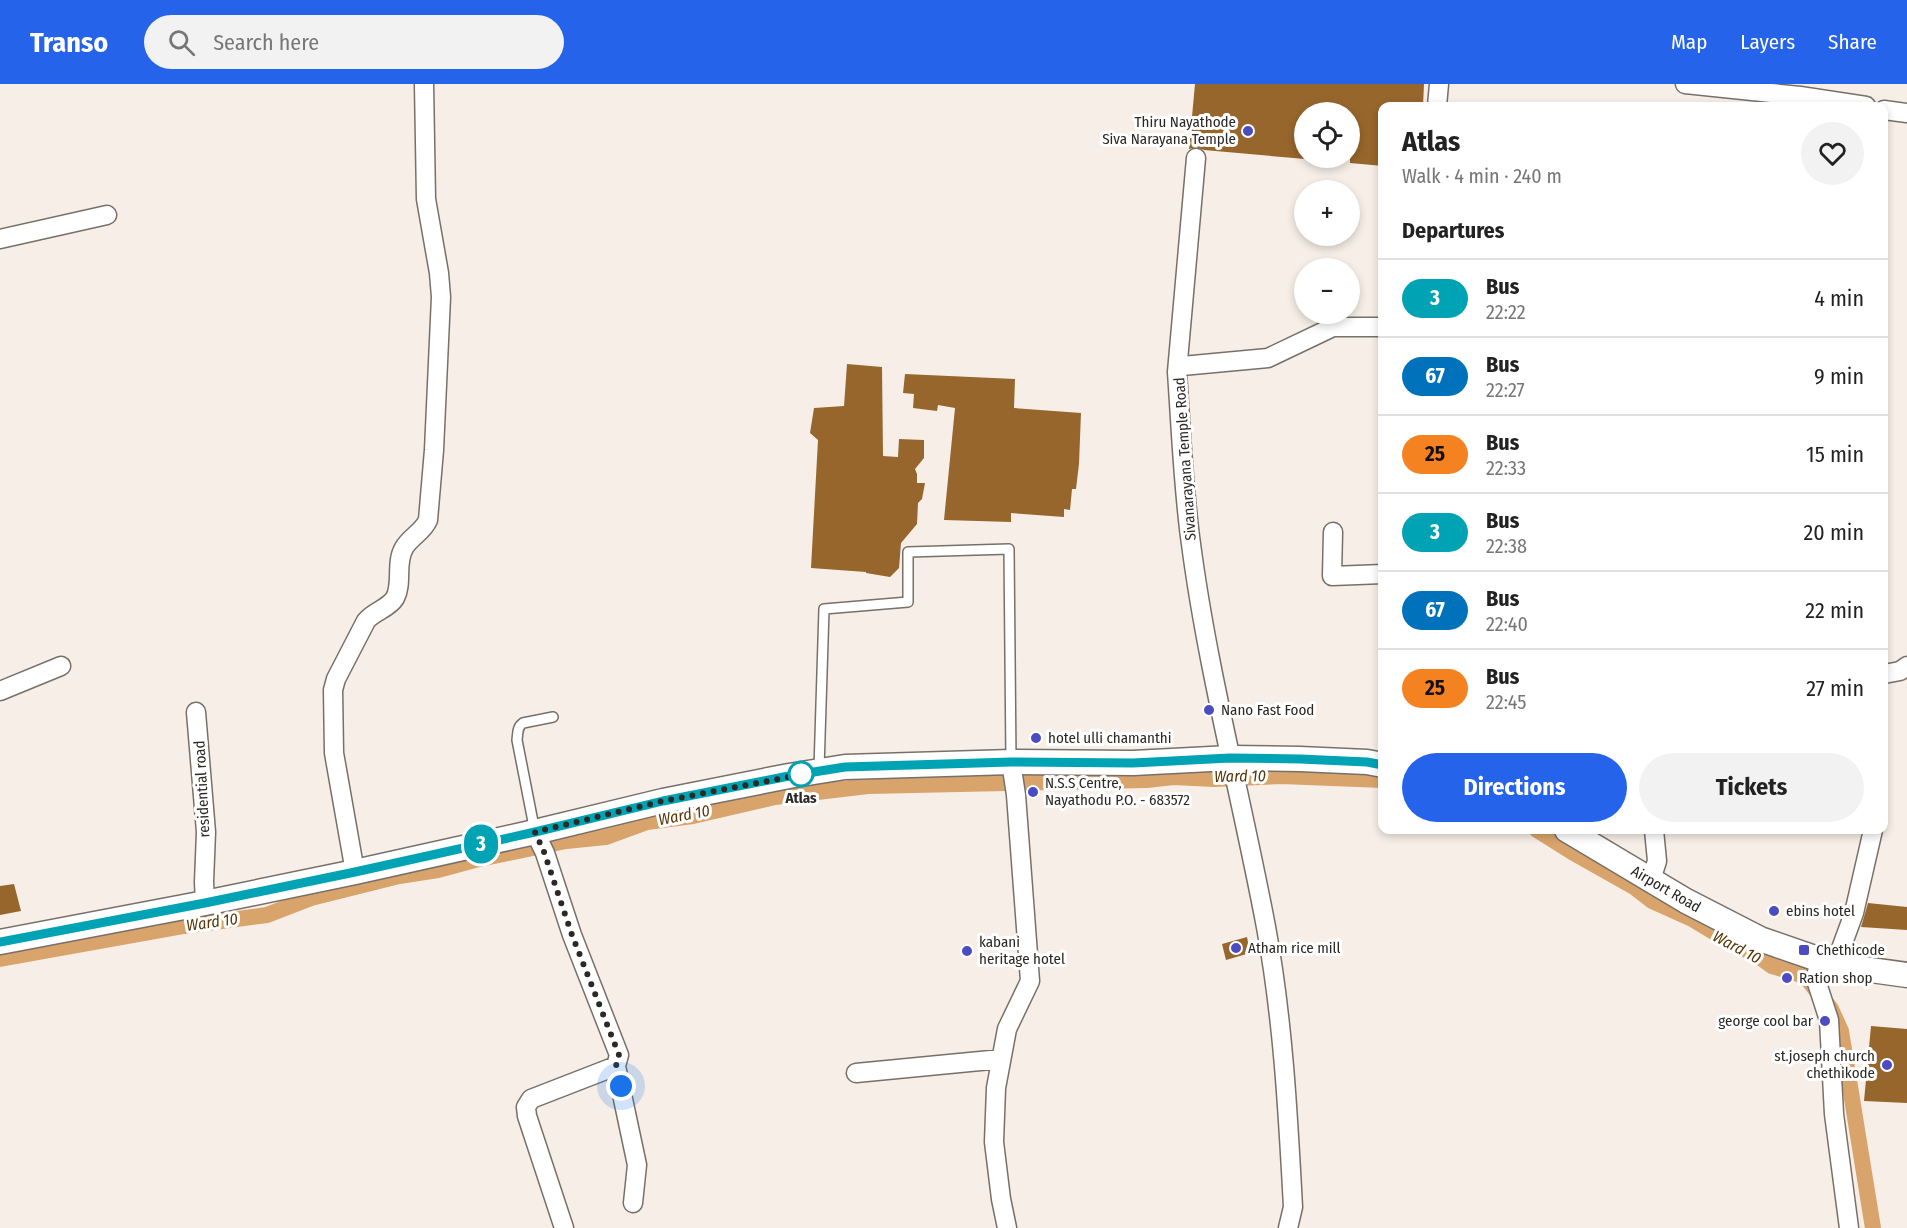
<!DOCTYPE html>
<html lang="en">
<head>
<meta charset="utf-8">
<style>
	body { margin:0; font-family:"Fira Sans Condensed",sans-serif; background:#f2f2f2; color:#222; height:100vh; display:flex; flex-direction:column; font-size:22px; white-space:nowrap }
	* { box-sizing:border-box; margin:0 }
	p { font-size:20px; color:#767676 }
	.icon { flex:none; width:33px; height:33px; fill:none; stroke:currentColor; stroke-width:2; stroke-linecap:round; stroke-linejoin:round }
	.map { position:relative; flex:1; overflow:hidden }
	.details { position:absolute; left:1378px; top:18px; width:510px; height:732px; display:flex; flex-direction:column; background:#fff; border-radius:12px; box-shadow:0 3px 9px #0003 }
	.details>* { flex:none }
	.badge { padding:0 12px; border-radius:20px; font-size:21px; line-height:39px }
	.fabs { position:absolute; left:1294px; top:18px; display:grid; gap:12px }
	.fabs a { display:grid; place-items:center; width:66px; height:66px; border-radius:50%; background:#fff; box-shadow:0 3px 9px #0003; font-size:30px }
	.you { position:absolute; width:30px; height:30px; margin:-15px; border:4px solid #fff; border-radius:50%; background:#1a73e8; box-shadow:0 0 0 9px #1a73e833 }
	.map>.badge { position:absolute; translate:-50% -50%; box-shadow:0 0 0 3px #fff }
	h2 { padding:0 24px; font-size:22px; line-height:54px }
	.round { display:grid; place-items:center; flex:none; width:63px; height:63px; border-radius:32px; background:#f2f2f2 }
	.overview { display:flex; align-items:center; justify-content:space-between; height:102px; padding:0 24px }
	h1 { font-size:28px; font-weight:700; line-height:45px }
	.button { display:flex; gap:12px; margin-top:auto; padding:12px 24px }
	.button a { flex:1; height:69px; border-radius:36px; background:#2563eb; color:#fff; font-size:24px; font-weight:700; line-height:69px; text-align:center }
	.button a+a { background:#f2f2f2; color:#222 }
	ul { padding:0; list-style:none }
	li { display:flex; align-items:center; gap:18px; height:78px; padding:0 24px; border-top:2px solid #e0e0e0 }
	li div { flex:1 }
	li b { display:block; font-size:22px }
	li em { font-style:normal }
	li .badge { min-width:66px; font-weight:700; text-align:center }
	header { display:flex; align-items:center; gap:36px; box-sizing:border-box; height:84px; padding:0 30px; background:#2563eb; color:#fff }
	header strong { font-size:28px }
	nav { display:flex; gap:33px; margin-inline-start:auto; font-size:21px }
	.search { width:420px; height:54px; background:#f2f2f2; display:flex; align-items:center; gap:15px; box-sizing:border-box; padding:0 21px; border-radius:33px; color:#767676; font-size:22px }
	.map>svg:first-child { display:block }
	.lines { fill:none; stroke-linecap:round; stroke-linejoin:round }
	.canal { stroke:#d9a46b; stroke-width:16 }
	.building { fill:#97662c }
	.lane-casing { stroke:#777069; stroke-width:12 }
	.street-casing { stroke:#777069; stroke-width:21 }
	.secondary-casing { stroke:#777069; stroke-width:27 }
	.lane { stroke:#fff; stroke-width:9 }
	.street { stroke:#fff; stroke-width:18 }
	.secondary { stroke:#fff; stroke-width:24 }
	.line-casing { stroke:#fff; stroke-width:14 }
	.line { stroke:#00a3b4; stroke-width:9 }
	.walk { stroke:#2b2825; stroke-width:6; stroke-dasharray:0 10.8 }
	.poi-dot { fill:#4c4cc2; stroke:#fff; stroke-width:2 }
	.stop-dot { fill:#fff; stroke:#00a3b4; stroke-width:3 }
	.labels { text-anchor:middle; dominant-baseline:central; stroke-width:6; stroke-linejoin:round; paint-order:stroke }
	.poi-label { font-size:15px; fill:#2b2825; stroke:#fff; text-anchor:start }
	.street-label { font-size:15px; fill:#2b2825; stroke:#fff }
	.stop-label { font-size:15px; font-weight:bold; fill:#2b2825; stroke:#fff }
	.water-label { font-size:16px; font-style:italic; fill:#593607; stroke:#fff }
</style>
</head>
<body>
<header>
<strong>Transo</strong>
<div class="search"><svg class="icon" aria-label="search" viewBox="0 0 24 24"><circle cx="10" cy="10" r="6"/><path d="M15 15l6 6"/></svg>Search here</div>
<nav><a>Map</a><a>Layers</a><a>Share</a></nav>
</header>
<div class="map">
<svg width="1907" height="1144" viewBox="0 0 1907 1144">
	<rect width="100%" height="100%" fill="#f7efe7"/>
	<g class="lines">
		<!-- canal -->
		<path class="canal" d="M1537 746 1572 768 1634 803 1652 817 1692 835 1730 858 1757 871 1772 882 1805 892 1831 925 1841 947 1873 1144
			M0 875 184 842 267 831 311 814 399 792 438 786 475 776 566 757 606 753 647 738 693 732 775 713 868 702 1147 696 1173 693 1214 695 1281 692 1383 696"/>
	</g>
	<!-- building -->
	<path class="building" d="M1195 0H1424L1423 22H1383V82L1350 79V28H1305V75L1204 66 1196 63 1189 65Z
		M847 280 882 283 883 372 898 373 899 355 924 356V374L915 385 917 390V399H925L922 415 918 419 917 440 901 459 899 484 890 493 866 489V488L811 484 818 356 810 349 814 324 844 322Z
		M905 290 1015 295 1014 324 1081 329 1079 380 1076 405H1072L1070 426 1064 425V433L1011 429V438L944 436 955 324 938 321 937 327 913 324 914 310 903 309Z
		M14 800 21 827 0 831V802Z
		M1868 819 1907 823V846L1861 843Z
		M1247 853 1250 869 1226 876 1222 860Z
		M1871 942 1907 945V1019L1864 1017Z"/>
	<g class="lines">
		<defs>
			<path id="lane" d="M819 685 824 525 908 518V468L1009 465 1011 678
				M535 748 517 656C518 649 517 643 523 639L553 633"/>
			<path id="street" d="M1685 0 1800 12 1866 22
				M1437 22 1439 0
				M1884 26 1907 29
				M0 155 107 131
				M1177 288 1196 74
				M1333 448 1332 492 1383 490
				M1884 590 1900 587 1907 582
				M0 607 61 582
				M196 628 206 748 204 798 205 819
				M535 748 545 769 572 851 619 971 616 982 531 1015 526 1023 527 1032 564 1144
				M355 788 334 669 333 606 336 595 366 537C374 527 388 525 395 514 403 499 395 479 404 464 410 453 423 448 428 436L434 366 441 213 439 189 426 115 424 0
				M1651 796 1657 777 1654 746
				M1821 876 1817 888V899L1829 936 1834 1030 1849 1144
				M1835 881 1854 829 1873 746
				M616 982 637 1081 633 1119
				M856 989 1001 975
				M1007 1144 1001 1115 994 1058 996 1004 1007 945 1030 897 1016 711 1011 678
				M1288 1144 1293 1123C1288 1029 1283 935 1266 843 1242 715 1208 589 1191 460 1183 403 1181 345 1177 288L1182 282 1268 274 1333 243H1383"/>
			<path id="secondary" d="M1567 746 1686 817 1760 855 1835 881 1907 891
				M0 858 205 819 355 788 535 748 663 717 789 692 845 683 1011 678 1133 679 1230 674 1300 675 1367 678 1383 681"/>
		</defs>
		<!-- lane casing -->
		<use href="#lane" class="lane-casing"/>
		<!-- street casing -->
		<use href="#street" class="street-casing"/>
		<!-- secondary casing -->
		<use href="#secondary" class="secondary-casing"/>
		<!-- lane -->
		<use href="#lane" class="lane"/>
		<!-- street -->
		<use href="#street" class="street"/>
		<!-- secondary -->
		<use href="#secondary" class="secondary"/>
	</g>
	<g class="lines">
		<defs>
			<path id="line" d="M0 858 205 819 355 788 535 748 663 717 789 692 845 683 1011 678 1133 679 1230 674 1300 675 1367 678 1383 681"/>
		</defs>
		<!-- line casing -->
		<use href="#line" class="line-casing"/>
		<!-- line -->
		<use href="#line" class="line"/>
		<!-- walk -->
		<path class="walk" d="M621 1002 616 982 619 971 572 851 544 768 535 748 663 717 804 690H801"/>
	</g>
	<!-- markers -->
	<g class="poi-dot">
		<circle cx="1248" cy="47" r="6"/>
		<circle cx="1209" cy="626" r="6"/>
		<circle cx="1036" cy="654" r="6"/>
		<circle cx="1033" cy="708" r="6"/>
		<circle cx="1774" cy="827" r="6"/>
		<circle cx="1236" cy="864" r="6"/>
		<rect x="1798" y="860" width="12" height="12" rx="3"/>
		<circle cx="967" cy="867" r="6"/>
		<circle cx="1787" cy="894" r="6"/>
		<circle cx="1825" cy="937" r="6"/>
		<circle cx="1887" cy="981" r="6"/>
	</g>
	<circle class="stop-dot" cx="801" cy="690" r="12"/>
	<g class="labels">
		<!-- poi labels -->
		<g class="poi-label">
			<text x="1236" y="38" text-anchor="end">Thiru Nayathode<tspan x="1236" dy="17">Siva Narayana Temple</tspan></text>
			<text x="1221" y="626">Nano Fast Food</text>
			<text x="1048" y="654">hotel ulli chamanthi</text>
			<text x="1045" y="699">N.S.S Centre,<tspan x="1045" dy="17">Nayathodu P.O. - 683572</tspan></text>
			<text x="1786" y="827">ebins hotel</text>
			<text x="979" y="858">kabani<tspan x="979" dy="17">heritage hotel</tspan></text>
			<text x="1248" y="864">Atham rice mill</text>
			<text x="1816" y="866">Chethicode</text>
			<text x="1799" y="894">Ration shop</text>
			<text x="1813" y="937" text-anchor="end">george cool bar</text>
			<text x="1875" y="972" text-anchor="end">st.joseph church<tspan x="1875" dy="17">chethikode</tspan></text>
		</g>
		<!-- street labels -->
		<g class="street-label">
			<text transform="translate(1185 375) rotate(-94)">Sivanarayana Temple Road</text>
			<text transform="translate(202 705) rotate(-93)">residential road</text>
			<text transform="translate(1666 805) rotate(30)">Airport Road</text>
		</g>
		<!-- stop labels -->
		<g class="stop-label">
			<text x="801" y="714">Atlas</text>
		</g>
		<!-- water labels -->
		<g class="water-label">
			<text transform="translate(1240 692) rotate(-1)">Ward 10</text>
			<text transform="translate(684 731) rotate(-11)">Ward 10</text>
			<text transform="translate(212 838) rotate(-8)">Ward 10</text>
			<text transform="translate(1737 863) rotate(28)">Ward 10</text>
		</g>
	</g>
</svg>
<div class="fabs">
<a><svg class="icon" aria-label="locate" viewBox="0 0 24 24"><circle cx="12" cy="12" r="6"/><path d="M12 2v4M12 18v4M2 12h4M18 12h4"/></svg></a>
<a>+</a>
<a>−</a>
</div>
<div class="you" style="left:621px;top:1002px"></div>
<b class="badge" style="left:481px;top:760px;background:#00a3b4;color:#fff">3</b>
<section class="details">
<div class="overview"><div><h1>Atlas</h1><p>Walk · 4 min · 240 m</p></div><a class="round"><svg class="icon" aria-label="heart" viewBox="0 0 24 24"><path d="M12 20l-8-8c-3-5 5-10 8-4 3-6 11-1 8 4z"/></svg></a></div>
<h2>Departures</h2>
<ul>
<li><span class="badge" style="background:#00a3b4;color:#fff">3</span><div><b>Bus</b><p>22:22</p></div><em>4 min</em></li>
<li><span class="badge" style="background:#0072bc;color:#fff">67</span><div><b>Bus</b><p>22:27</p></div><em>9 min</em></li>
<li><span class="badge" style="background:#f58220;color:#111">25</span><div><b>Bus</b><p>22:33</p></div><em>15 min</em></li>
<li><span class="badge" style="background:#00a3b4;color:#fff">3</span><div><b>Bus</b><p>22:38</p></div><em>20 min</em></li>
<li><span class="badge" style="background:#0072bc;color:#fff">67</span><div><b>Bus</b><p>22:40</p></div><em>22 min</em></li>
<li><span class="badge" style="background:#f58220;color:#111">25</span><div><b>Bus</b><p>22:45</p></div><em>27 min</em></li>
</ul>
<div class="button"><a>Directions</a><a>Tickets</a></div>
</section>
</div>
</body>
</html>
